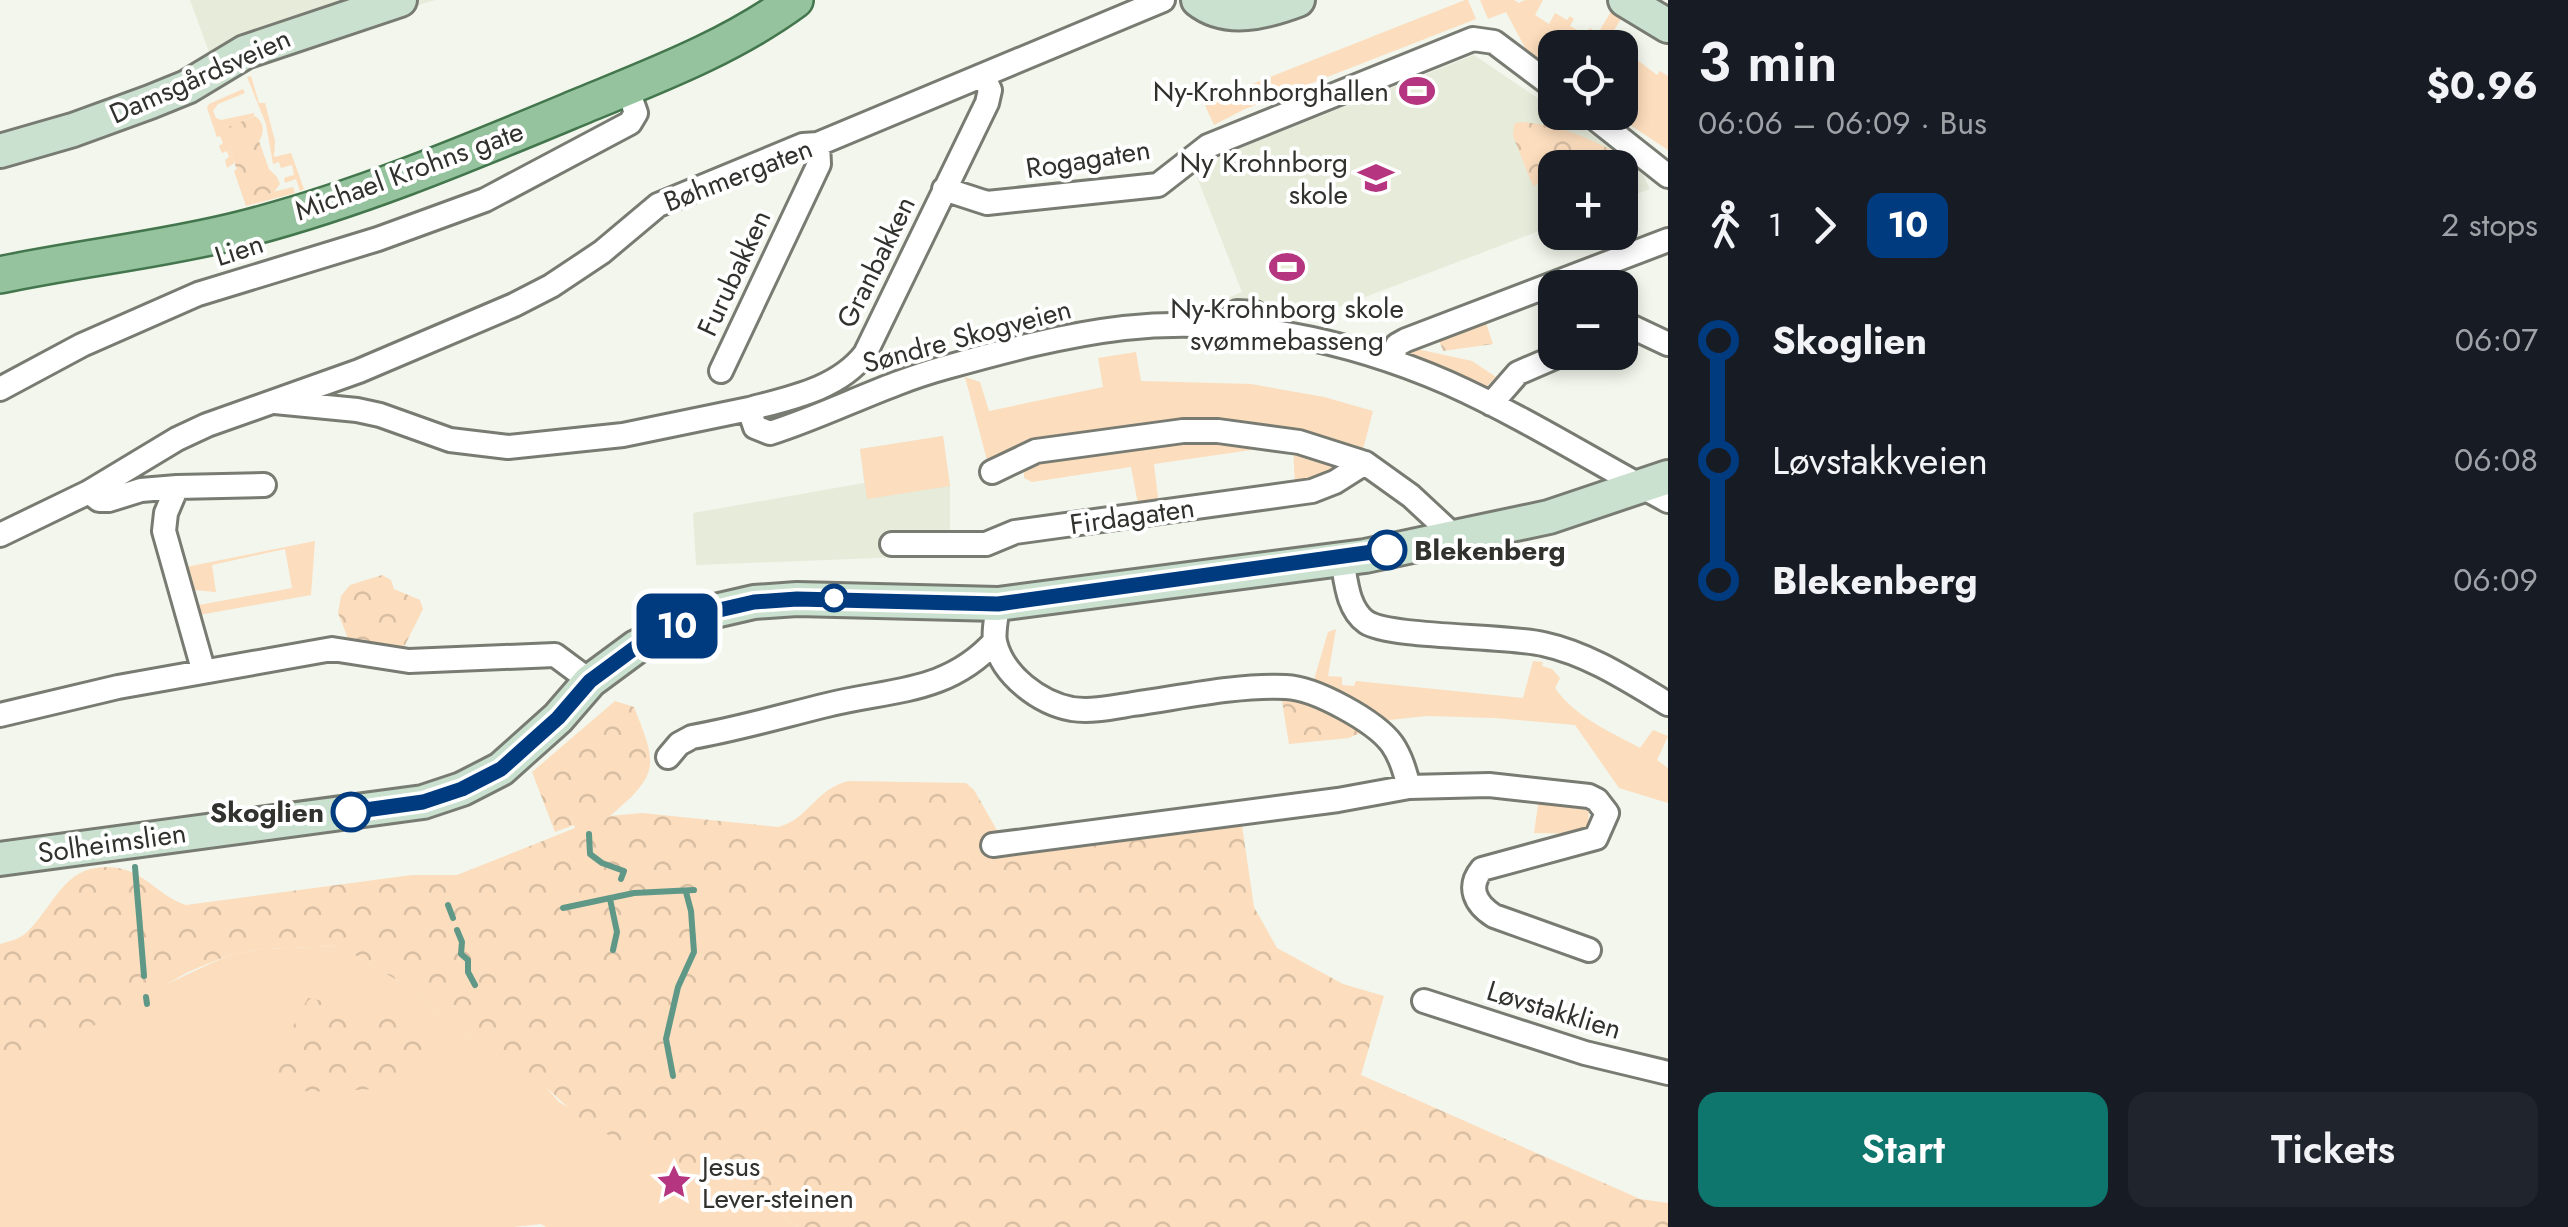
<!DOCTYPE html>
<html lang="en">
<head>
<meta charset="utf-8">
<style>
	body { margin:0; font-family:Jost,sans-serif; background:#20242c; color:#f1f3f6; height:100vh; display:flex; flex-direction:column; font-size:38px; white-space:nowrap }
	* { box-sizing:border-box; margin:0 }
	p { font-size:32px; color:#9ea1a6 }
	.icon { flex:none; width:55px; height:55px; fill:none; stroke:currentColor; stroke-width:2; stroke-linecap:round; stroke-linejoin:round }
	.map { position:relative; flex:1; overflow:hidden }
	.panel { display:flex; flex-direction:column; background:#171b24; width:900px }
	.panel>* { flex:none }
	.badge { padding:0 20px; border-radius:15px; font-size:35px; line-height:65px }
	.controls { position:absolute; left:1538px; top:30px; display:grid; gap:20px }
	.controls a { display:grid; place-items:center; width:100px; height:100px; border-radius:20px; background:#171b24; box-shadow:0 5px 15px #0003; font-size:50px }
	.map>.badge { position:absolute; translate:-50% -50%; box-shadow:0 0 0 5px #fff }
	.legs { display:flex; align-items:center; gap:15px; height:110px; padding:0 30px; font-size:32px }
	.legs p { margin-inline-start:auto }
	.head { display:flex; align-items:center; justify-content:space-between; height:170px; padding:0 30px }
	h1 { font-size:55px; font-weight:600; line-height:75px }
	.action { display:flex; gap:20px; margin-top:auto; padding:20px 30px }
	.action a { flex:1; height:115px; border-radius:20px; background:#0f766e; color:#fff; font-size:40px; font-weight:600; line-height:115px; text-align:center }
	.action a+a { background:#20242c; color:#f1f3f6 }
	ul { padding:0 30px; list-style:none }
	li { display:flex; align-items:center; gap:35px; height:120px; font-size:38px }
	li i { display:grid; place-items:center; width:15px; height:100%; margin:0 12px; background:currentColor }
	li i::after { content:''; width:25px; height:25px; margin:-12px; border:8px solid; border-radius:50%; background:#171b24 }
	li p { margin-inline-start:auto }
	li:first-child i { background:linear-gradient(#0000 50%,currentColor 0) }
	li:last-child i { background:linear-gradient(currentColor 50%,#0000 0) }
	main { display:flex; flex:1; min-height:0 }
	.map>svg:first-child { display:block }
	.built { fill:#e6ebda }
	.green { fill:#fcddbd }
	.forest { fill:url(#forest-crowns) }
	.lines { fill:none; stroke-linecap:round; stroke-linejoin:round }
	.stream { stroke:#609888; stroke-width:6 }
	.street-casing { stroke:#787b72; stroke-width:28 }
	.secondary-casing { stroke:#787b72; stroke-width:38 }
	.primary-casing { stroke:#43764c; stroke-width:40 }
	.street { stroke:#fff; stroke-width:22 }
	.secondary { stroke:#c9e1ce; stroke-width:32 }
	.primary { stroke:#94c39d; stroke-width:35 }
	.line-1-casing { stroke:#fff; stroke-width:22 }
	.line-1 { stroke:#003b80; stroke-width:15 }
	.stop-1-dot { fill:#fff; stroke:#003b80; stroke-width:5 }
	.labels { text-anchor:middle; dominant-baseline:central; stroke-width:8; stroke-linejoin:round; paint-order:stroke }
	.street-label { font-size:28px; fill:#31322e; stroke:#fff }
	.poi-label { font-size:28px; fill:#31322e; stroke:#fff; text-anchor:end }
	.stop-label { font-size:28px; font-weight:bold; fill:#31322e; stroke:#fff; text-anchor:start }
</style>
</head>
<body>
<main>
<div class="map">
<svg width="1668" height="1227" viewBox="0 0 1668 1227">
	<defs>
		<pattern id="forest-crowns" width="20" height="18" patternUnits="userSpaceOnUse" patternTransform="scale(2.5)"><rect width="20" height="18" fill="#fcddbd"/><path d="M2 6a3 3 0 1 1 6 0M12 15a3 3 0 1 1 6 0" fill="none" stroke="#d8bea3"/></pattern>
	</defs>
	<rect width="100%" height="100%" fill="#f2f6ec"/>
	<!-- built -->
	<path class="built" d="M190 0H435L215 68Z
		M1474 55 1639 167 1650 189 1620 200V168H1555V225L1323 313 1264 322 1182 317 1242 292 1193 167Z
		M943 436 950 486V555L696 565 693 513 864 483 860 449Z"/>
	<!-- green -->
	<path class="green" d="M1465 0H1468L1476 19 1245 109 1214 125 1204 103Z
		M1480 0H1514L1519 3 1525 0H1543L1535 15 1549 24 1555 13 1567 20 1570 16 1574 19 1570 26 1585 34 1590 28 1598 33 1612 10 1622 17 1607 42 1616 47 1555 48V74L1529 55 1506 12 1488 19Z
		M1620 53 1634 61 1636 59 1657 75 1660 71 1668 76V150L1612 113 1620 112Z
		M251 76 259 103H265L275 141 274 157 291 153 304 189 300 191 296 179 285 183 284 178 294 175 292 165 281 168 279 162 273 164 266 124 247 77Z
		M243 89 245 93 218 104 213 111 216 118 221 120 254 113V116L222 130 234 163 227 168 225 160 229 157 227 151 222 153 219 146 223 143 220 136 217 137 207 108 209 104Z
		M238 168 249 198 293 187 295 193 246 206 234 171Z
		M1403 346 1472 361 1496 377 1486 387 1477 388 1401 353Z
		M1136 352 1141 381 1251 384 1324 397 1373 411 1362 453 1250 429 988 464 965 377 980 382 989 411 1103 387 1098 358Z
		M943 436 950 486 867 499 860 449Z
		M1161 437 1286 445 1154 464 1159 506 1139 509 1131 467 1032 482 1024 478V460Z
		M1293 446 1345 466 1295 486Z
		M315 541 311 595 199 615V605L292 588 285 549 212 565 216 592 194 590 186 567Z
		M1336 629 1328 676 1342 677V685L1354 686 1356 681 1523 698 1533 661 1543 662 1542 666 1552 669 1560 678 1555 688C1575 717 1609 731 1640 748L1653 730 1668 736 1657 760 1668 768V803L1619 788 1575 725 1494 718 1427 716 1380 721 1313 683 1328 632Z
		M1539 798 1589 805 1588 834 1534 833Z
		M340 946 405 985 470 1039 541 1082 559 1102 667 1167 739 1182 798 1227H546L541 1224 513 1227H0V1057L32 1047 229 955 264 949Z"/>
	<!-- forest -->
	<path class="forest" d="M255 116C264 122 265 132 259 141L269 169 277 177 280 184 274 192 249 199 221 130Z
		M1519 122C1558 123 1604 143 1636 165V171L1620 177V168H1555V173L1545 177 1546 181 1533 186 1513 136 1514 124Z
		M1486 323 1493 344 1443 351 1439 340Z
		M382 575 391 580 394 589 420 600 423 609 401 653 346 643 347 636 338 613 341 596 350 585Z
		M1281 695 1313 702 1318 709H1329L1367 730 1349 738 1289 744Z
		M615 701 634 707C658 767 659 774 610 816L642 813 778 827C809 819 816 788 849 781L966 783 974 790 999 834 1179 835 1241 819 1254 907 1277 948 1343 984 1384 996 1361 1075 1640 1199 1668 1203V1227H798L739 1182 667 1167 583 1121 540 1082 470 1039 405 985 340 946 264 949 229 955 188 972 72 1038 0 1057V944C10 941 21 939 28 931 56 904 65 860 118 868 146 873 160 897 186 905L412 875H457L575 828 574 825 555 832 532 772Z
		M308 998 403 1018 430 1038C424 1062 407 1084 381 1089 339 1089 295 1099 256 1079L282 1047Z"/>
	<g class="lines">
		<!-- stream -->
		<path class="stream" d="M589 834 590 854 602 863 624 871 621 879
			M135 867 144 976
			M610 899 617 932 613 950
			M448 905 453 918
			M563 908 634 893 694 890
			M457 930 462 942 461 954 468 960V972L475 985
			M146 997 147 1004
			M673 1076 666 1039 678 987 694 952 691 911 686 892"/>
		<defs>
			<path id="street" d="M1587 112 1668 176
				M944 189 987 203 1158 185 1208 146 1473 39 1494 42 1555 88
				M1219 326 1237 312 1255 313
				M1620 331 1632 327 1668 344
				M1391 361 1397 345 1406 340 1668 240
				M721 371 819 164 818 144
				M0 389 82 345 198 294 378 239 485 200 630 123 636 113 627 87
				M275 402 357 410 380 415 450 440 508 447 623 435 749 409 755 427 770 433C830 414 884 384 947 367 1004 351 1064 335 1124 328 1234 316 1347 339 1448 383 1524 417 1595 462 1668 501
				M1491 404 1518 373 1567 352
				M749 409C790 398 838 389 865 354L987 103 990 90 984 77
				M992 472 1036 451 1183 431H1218L1299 442 1365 463
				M177 487 264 485
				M89 492 99 500H109L141 490 177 487 166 513 164 531 201 662
				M0 535 89 492 177 439 207 425 359 371 514 305 551 286 602 252 658 205 803 145 818 144 1163 0
				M892 544H986L1015 532 1312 491 1335 482 1365 463 1411 496 1454 536
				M1342 559C1346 580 1347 608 1366 622 1390 638 1506 635 1543 644 1589 654 1628 680 1668 704
				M998 604C997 616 993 631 995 642 1003 676 1040 703 1072 709 1092 712 1114 707 1133 704 1183 697 1236 685 1286 687 1315 688 1375 721 1392 744 1401 757 1405 772 1409 787
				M0 715 118 687 332 649 409 661 555 655 590 681
				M668 757 679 744 692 737C738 729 782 716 827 705 890 689 947 694 995 641
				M993 845 1338 800 1409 787 1489 785 1589 796 1597 800 1607 813 1596 838 1482 869C1467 887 1475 904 1494 916L1589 950
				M1424 1001 1585 1053 1668 1073"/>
			<path id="secondary" d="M1198 0C1227 23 1266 12 1298 0
				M1625 0 1668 26
				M0 151 73 130 150 102 187 87 245 52 400 0
				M0 859 423 802 462 789 501 769 558 718 590 681 636 647 715 611 754 602 797 599 998 604 1365 556 1549 517 1668 477"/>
			<path id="primary" d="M0 275C80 258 161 250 240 230 358 200 471 152 584 105 657 75 731 47 795 0"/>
		</defs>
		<!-- street casing -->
		<use href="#street" class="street-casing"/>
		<!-- secondary casing -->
		<use href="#secondary" class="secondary-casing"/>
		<!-- primary casing -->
		<use href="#primary" class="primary-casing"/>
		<!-- street -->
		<use href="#street" class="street"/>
		<!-- secondary -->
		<use href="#secondary" class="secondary"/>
		<!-- primary -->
		<use href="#primary" class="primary"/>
	</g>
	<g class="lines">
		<defs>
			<path id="line-1" d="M351 812 423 802 462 789 501 769 558 718 590 681 636 647 715 611 754 602 797 599 998 604 1387 550"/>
		</defs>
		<!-- line-1 casing -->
		<use href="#line-1" class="line-1-casing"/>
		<!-- line-1 -->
		<use href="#line-1" class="line-1"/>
	</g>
	<!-- icons -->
	<defs>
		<symbol id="stadium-bare" viewBox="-9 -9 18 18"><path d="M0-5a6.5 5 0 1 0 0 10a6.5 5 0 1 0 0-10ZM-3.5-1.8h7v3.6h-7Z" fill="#b53581" stroke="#fff" stroke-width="2.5" paint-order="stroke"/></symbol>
		<symbol id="school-bare" viewBox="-9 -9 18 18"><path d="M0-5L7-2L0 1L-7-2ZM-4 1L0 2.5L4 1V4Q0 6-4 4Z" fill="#b53581" stroke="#fff" stroke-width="2.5" paint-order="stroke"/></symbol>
		<symbol id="sight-bare" viewBox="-9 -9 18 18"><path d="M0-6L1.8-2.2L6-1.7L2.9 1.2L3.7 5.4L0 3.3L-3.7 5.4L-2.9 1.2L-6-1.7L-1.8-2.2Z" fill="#b53581" stroke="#fff" stroke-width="2.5" paint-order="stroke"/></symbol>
	</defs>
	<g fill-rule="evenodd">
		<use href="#stadium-bare" x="1392" y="66" width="50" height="50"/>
		<use href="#school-bare" x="1351" y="153" width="50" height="50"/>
		<use href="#stadium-bare" x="1262" y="242" width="50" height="50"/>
		<use href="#sight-bare" x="649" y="1157" width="50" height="50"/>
	</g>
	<!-- markers -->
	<g class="stop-1-dot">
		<circle cx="1387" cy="550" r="18"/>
		<circle cx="834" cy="598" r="12"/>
		<circle cx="351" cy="812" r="18"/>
	</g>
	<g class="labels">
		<!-- street labels -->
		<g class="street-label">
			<text transform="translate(200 76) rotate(-24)">Damsgårdsveien</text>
			<text transform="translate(1088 159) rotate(-9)">Rogagaten</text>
			<text transform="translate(409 171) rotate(-20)">Michael Krohns gate</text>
			<text transform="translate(738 175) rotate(-21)">Bøhmergaten</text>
			<text transform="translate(239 250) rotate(-18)">Lien</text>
			<text transform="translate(876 262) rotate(-64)">Granbakken</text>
			<text transform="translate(734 273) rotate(-65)">Furubakken</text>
			<text transform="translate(967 336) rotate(-15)">Søndre Skogveien</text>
			<text transform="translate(1132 516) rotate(-8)">Firdagaten</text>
			<text transform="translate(112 843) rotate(-8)">Solheimslien</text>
			<text transform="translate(1554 1010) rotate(17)">Løvstakklien</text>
		</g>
		<!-- poi labels -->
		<g class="poi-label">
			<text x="1389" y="91">Ny-Krohnborghallen</text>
			<text x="1348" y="162">Ny Krohnborg<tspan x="1348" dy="32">skole</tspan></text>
			<text x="1287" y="308" text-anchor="middle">Ny-Krohnborg skole<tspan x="1287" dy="32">svømmebasseng</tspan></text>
			<text x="702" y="1166" text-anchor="start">Jesus<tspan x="702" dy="32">Lever-steinen</tspan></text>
		</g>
		<!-- stop labels -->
		<g class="stop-label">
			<text x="1414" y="550">Blekenberg</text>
			<text x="324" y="812" text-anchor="end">Skoglien</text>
		</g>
	</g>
</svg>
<div class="controls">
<a><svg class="icon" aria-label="locate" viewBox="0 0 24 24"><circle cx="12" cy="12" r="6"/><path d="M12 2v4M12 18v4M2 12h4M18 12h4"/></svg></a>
<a>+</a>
<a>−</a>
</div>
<b class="badge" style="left:677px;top:626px;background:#003b80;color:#fff">10</b>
</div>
<section class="panel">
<div class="head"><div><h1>3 min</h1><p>06:06 – 06:09 · Bus</p></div><b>$0.96</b></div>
<div class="legs"><svg class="icon" aria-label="walk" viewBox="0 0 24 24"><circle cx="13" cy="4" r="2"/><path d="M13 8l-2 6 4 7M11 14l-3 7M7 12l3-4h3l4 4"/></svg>1<svg class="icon" aria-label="forward" viewBox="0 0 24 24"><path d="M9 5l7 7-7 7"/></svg><b class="badge" style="background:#003b80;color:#fff">10</b><p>2 stops</p></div>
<ul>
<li><i style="color:#003b80"></i><b>Skoglien</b><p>06:07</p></li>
<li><i style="color:#003b80"></i><span>Løvstakkveien</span><p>06:08</p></li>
<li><i style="color:#003b80"></i><b>Blekenberg</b><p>06:09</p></li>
</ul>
<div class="action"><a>Start</a><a>Tickets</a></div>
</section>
</main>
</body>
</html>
